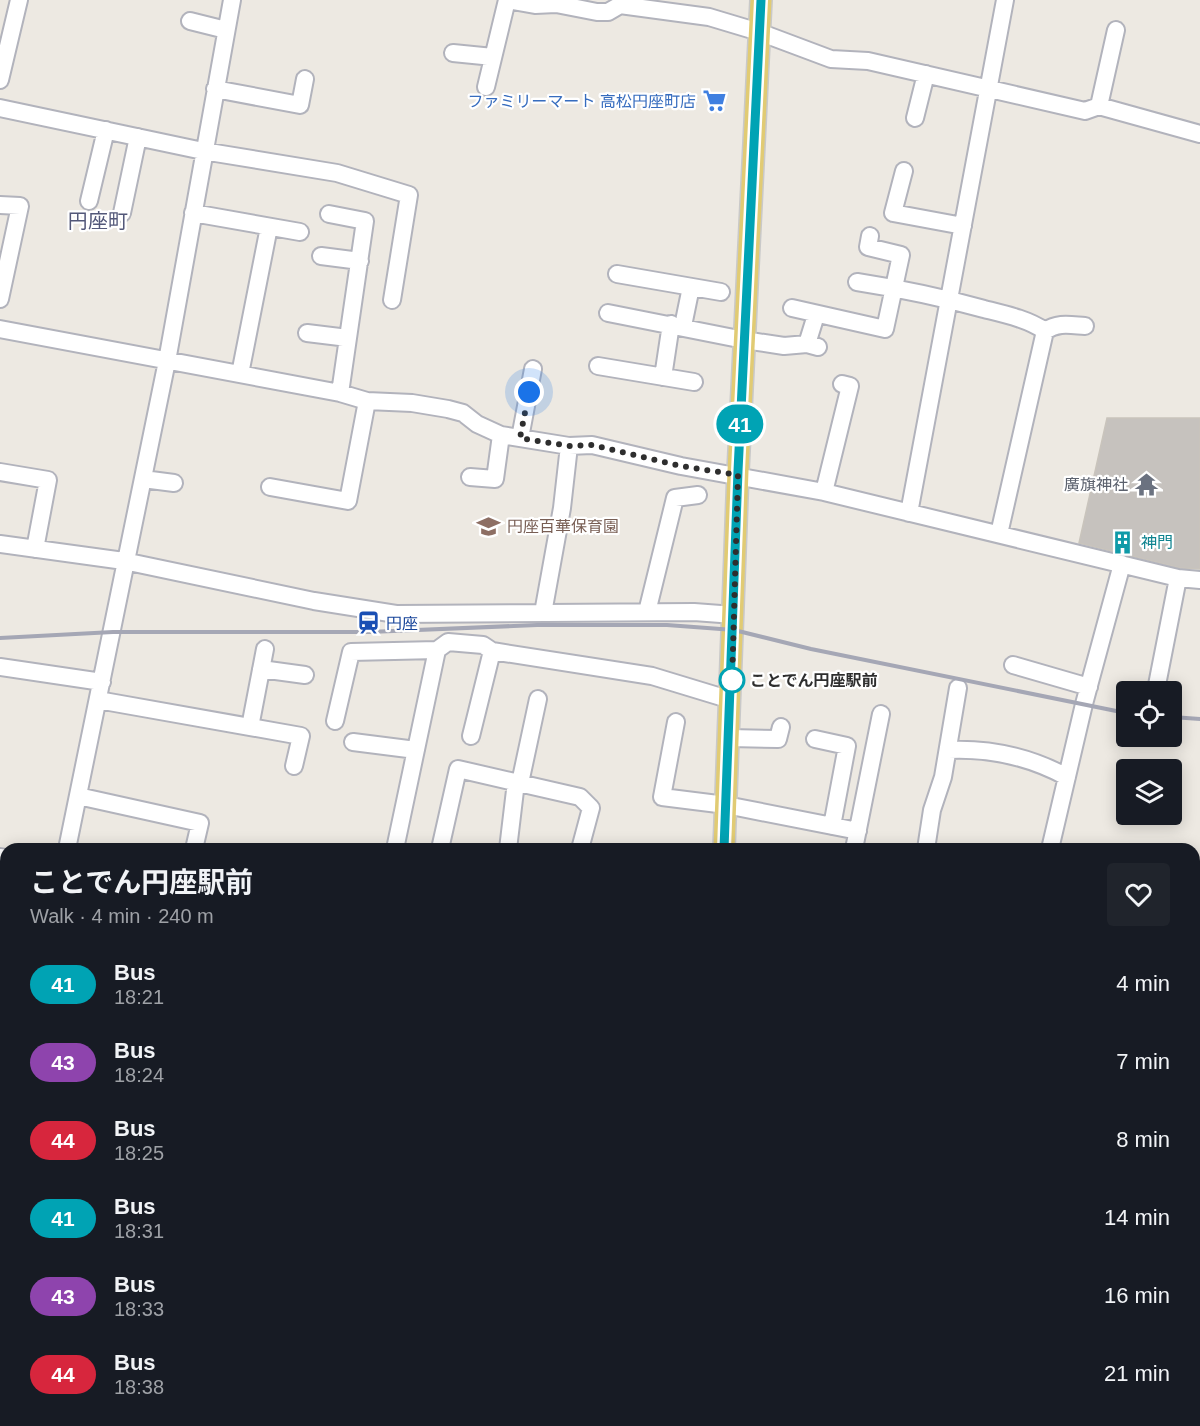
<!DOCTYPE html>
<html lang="en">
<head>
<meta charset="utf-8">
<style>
	body { margin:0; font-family:Helvetica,"Noto Sans JP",sans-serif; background:#20242c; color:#f1f3f6; height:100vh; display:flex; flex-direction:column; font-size:22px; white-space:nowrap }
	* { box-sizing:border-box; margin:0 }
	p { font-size:20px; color:#9ea1a6 }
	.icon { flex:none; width:33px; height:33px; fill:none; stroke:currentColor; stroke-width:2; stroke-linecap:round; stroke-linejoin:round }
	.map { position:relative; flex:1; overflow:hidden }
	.sheet { position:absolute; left:0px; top:843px; width:1200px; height:584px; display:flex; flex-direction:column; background:#171b24; border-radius:18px 18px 0 0; box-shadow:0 3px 15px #0003 }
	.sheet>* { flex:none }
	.badge { padding:0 12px; border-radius:20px; font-size:21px; line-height:39px }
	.tools { position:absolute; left:1116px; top:681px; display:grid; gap:12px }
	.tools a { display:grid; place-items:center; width:66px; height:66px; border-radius:6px; background:#171b24; box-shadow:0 3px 15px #0003; font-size:30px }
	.you { position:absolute; width:30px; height:30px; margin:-15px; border:4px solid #fff; border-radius:50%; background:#1a73e8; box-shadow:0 0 0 9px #1a73e833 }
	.map>.badge { position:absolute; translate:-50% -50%; box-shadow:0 0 0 3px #fff }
	.round { display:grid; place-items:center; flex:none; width:63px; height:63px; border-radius:6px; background:#20242c }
	.overview { display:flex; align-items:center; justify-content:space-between; height:102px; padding:0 30px }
	h1 { font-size:28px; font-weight:700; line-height:45px }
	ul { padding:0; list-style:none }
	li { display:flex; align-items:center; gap:18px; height:78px; padding:0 30px }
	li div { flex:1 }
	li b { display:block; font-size:22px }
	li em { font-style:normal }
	li .badge { min-width:66px; font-weight:700; text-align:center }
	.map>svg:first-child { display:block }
	.building { fill:#c6c2be; stroke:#c9c4bc; stroke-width:1.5 }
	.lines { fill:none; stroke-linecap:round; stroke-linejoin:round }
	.minor-casing { stroke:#b2b3bc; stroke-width:20 }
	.major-casing { stroke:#c9c9c9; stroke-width:24 }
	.minor { stroke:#fff; stroke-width:16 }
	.major { stroke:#e1cb73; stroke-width:21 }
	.rail { stroke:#a5a7b5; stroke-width:4 }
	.line-casing { stroke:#fff; stroke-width:14 }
	.line { stroke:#00a3b4; stroke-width:9 }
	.walk { stroke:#2e2e2e; stroke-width:6; stroke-dasharray:0 10.8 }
	.stop-dot { fill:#fff; stroke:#00a3b4; stroke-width:3 }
	.labels { text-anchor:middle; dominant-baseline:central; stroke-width:4.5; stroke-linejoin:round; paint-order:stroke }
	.shop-label { font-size:16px; fill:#366cbe; stroke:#fff; text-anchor:end }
	.worship-label { font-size:16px; fill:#5b616d; stroke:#fff; text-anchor:end }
	.education-label { font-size:16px; fill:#785e54; stroke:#fff; text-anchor:start }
	.culture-label { font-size:16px; fill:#0d838f; stroke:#fff; text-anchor:start }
	.transit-label { font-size:16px; fill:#164399; stroke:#fff; text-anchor:start }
	.stop-label { font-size:16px; font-weight:bold; fill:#2e2e2e; stroke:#fff; text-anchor:start }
	.quarter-label { font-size:20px; fill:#535879; stroke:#fff }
</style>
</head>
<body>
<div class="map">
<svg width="1200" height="1426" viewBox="0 0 1200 1426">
	<rect width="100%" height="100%" fill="#ede9e2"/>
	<!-- building -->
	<path class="building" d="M1107 418H1200V569L1180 568 1079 543Z"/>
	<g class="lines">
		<defs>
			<path id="minor" d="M508 0 535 5 556 4 597 12H608L620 5 709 17 759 32 831 59 868 61 1085 111 1099 106 1200 134
				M190 21 226 30
				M453 53 493 57
				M0 80 19 0
				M486 87 507 0
				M215 89 300 105 305 79
				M1099 106 1116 30
				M0 108 203 151 337 173 409 195 392 300
				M915 118 926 74
				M904 171 893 213 963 226
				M89 201 106 130
				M0 205 20 206 0 299
				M122 213 138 137
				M193 213 300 232
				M329 214 365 221 340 393
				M321 256 360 261
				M617 274 721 292
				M857 282C902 289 941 297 984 309 1004 314 1028 319 1045 331L999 534
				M792 308 885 329 901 255 868 247 870 236
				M608 313 744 340 784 346 807 344 818 347
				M683 326 691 287
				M0 329 340 393 367 401 412 403 448 409 463 413 477 424 501 435 569 446 592 445 681 466 824 492 1178 578 1200 580
				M1045 331C1058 322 1070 325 1085 326
				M307 333 348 338
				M807 344 816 315
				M598 366 694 382
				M240 374 269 227
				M663 377 671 324
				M520 438 533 369
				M0 472 48 480 35 549
				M470 477 495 479 501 435
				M143 479 174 483
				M270 487 348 501 367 401
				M824 492 850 386 842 384
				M909 513 1005 0
				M0 544 124 561 314 601 396 614 694 612 734 615
				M647 612 675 498 698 495
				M543 613 562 508 569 446
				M1013 665 1089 687
				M0 667 102 682
				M261 669 305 675
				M1156 690 1178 578
				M98 700 301 736 294 766
				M335 721 351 652 437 650 448 642 483 645 492 651 652 676 731 700
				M676 722 662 797 726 805 858 831
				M250 727 265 649
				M471 736 492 651
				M729 738 778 739 781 727
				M815 739 847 746 832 826
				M353 742 416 750
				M948 750C991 748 1030 757 1067 777
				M520 783 538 699
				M78 796 200 823 194 849
				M67 849 167 361 232 0
				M395 849 437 650
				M440 849 458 769 580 797 591 808 580 849
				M508 849 516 782
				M854 849 881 714
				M926 849 932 810 943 777 958 688
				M1050 849 1084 704 1122 564
				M0 857 6 858
				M0 902 6 903
				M1194 926 1200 928
				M0 979 6 980
				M0 1034 6 1035
				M0 1167 6 1138
				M1194 1181H1200
				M0 1207 6 1208
				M1194 1289H1200
				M0 1368 6 1378
				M1194 1372 1200 1373
				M32 1420 36 1426
				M879 1420 905 1426
				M1013 1420 1088 1426
				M862 1426 863 1420
				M937 1426 941 1420
				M1157 1426V1420"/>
			<path id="major" d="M724 849 738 471 761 0
				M698 1426 699 1420"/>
		</defs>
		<!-- minor casing -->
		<use href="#minor" class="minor-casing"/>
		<!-- major casing -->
		<use href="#major" class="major-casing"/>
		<!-- minor -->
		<use href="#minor" class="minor"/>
		<!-- major -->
		<use href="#major" class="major"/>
		<!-- rail -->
		<path class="rail" d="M0 638 113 632H369L537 625H667L734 630 811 649 1126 713
			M1172 717 1200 719"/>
	</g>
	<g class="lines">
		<defs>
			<path id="line" d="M724 849 738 471 761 0"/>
		</defs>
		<!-- line casing -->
		<use href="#line" class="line-casing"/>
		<!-- line -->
		<use href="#line" class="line"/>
		<!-- walk -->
		<path class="walk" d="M529 392 520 438 569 446 592 445 681 466 738 475 732 683V680"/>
	</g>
	<!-- icons -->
	<defs>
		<symbol id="supermarket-bare" viewBox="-9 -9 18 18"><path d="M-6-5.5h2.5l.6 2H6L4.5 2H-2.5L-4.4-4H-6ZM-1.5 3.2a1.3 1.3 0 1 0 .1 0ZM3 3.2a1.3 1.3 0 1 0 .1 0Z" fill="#3f7fe0" stroke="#fff" stroke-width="2.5" paint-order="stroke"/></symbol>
		<symbol id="temple-bare" viewBox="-9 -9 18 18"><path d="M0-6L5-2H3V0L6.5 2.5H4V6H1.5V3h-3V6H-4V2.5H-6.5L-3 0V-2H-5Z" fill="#6b7280" stroke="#fff" stroke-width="2.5" paint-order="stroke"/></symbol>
		<symbol id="school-bare" viewBox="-9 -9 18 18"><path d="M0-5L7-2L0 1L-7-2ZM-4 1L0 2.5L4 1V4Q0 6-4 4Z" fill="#8d6e63" stroke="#fff" stroke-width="2.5" paint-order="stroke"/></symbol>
		<symbol id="building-bare" viewBox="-9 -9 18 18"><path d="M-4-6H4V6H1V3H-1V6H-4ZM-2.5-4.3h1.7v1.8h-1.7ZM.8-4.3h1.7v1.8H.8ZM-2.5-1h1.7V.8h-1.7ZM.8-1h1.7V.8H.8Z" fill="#0f9aa8" stroke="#fff" stroke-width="2.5" paint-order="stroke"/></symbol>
		<symbol id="station-bare" viewBox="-9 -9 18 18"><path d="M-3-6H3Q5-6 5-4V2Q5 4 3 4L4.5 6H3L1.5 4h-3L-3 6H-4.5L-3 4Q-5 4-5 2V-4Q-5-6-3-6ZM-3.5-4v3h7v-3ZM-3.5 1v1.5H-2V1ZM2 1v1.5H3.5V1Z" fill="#1a4fb4" stroke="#fff" stroke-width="2.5" paint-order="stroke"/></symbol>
	</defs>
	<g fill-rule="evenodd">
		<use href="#supermarket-bare" x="698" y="84" width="33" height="33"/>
		<use href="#temple-bare" x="1130" y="468" width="33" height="33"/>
		<use href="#school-bare" x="472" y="510" width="33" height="33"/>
		<use href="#building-bare" x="1106" y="526" width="33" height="33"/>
		<use href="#station-bare" x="352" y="606" width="33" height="33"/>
	</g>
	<!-- markers -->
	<circle class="stop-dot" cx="732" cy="680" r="12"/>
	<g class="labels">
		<!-- shop labels -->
		<g class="shop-label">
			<text x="696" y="101">ファミリーマート 高松円座町店</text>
		</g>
		<!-- worship labels -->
		<g class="worship-label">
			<text x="1128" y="484">廣旗神社</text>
		</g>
		<!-- education labels -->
		<g class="education-label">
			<text x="507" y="526">円座百華保育園</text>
		</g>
		<!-- culture labels -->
		<g class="culture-label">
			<text x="1141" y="542">神門</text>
		</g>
		<!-- transit labels -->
		<g class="transit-label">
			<text x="386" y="623">円座</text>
		</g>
		<!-- stop labels -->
		<g class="stop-label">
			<text x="750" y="680">ことでん円座駅前</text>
		</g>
		<!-- quarter labels -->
		<g class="quarter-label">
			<text x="98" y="221">円座町</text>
		</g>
	</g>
</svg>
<div class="tools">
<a><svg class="icon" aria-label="locate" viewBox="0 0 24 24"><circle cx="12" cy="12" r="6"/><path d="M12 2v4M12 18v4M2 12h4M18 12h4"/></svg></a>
<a><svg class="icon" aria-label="layers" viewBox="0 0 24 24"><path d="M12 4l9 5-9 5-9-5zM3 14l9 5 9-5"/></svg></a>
</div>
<div class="you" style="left:529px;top:392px"></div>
<b class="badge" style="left:740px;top:424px;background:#00a3b4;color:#fff">41</b>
<section class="sheet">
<div class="overview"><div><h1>ことでん円座駅前</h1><p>Walk · 4 min · 240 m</p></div><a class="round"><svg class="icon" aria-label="heart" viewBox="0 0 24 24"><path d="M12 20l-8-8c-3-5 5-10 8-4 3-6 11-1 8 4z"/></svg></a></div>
<ul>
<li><span class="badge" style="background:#00a3b4;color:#fff">41</span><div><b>Bus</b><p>18:21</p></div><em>4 min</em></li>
<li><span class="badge" style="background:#8e44ad;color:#fff">43</span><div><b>Bus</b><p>18:24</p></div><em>7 min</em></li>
<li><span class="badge" style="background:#d7263d;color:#fff">44</span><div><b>Bus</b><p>18:25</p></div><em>8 min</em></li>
<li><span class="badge" style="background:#00a3b4;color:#fff">41</span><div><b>Bus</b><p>18:31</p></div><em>14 min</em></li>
<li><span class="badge" style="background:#8e44ad;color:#fff">43</span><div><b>Bus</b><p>18:33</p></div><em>16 min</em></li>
<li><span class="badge" style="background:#d7263d;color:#fff">44</span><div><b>Bus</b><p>18:38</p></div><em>21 min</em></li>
</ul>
</section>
</div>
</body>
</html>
